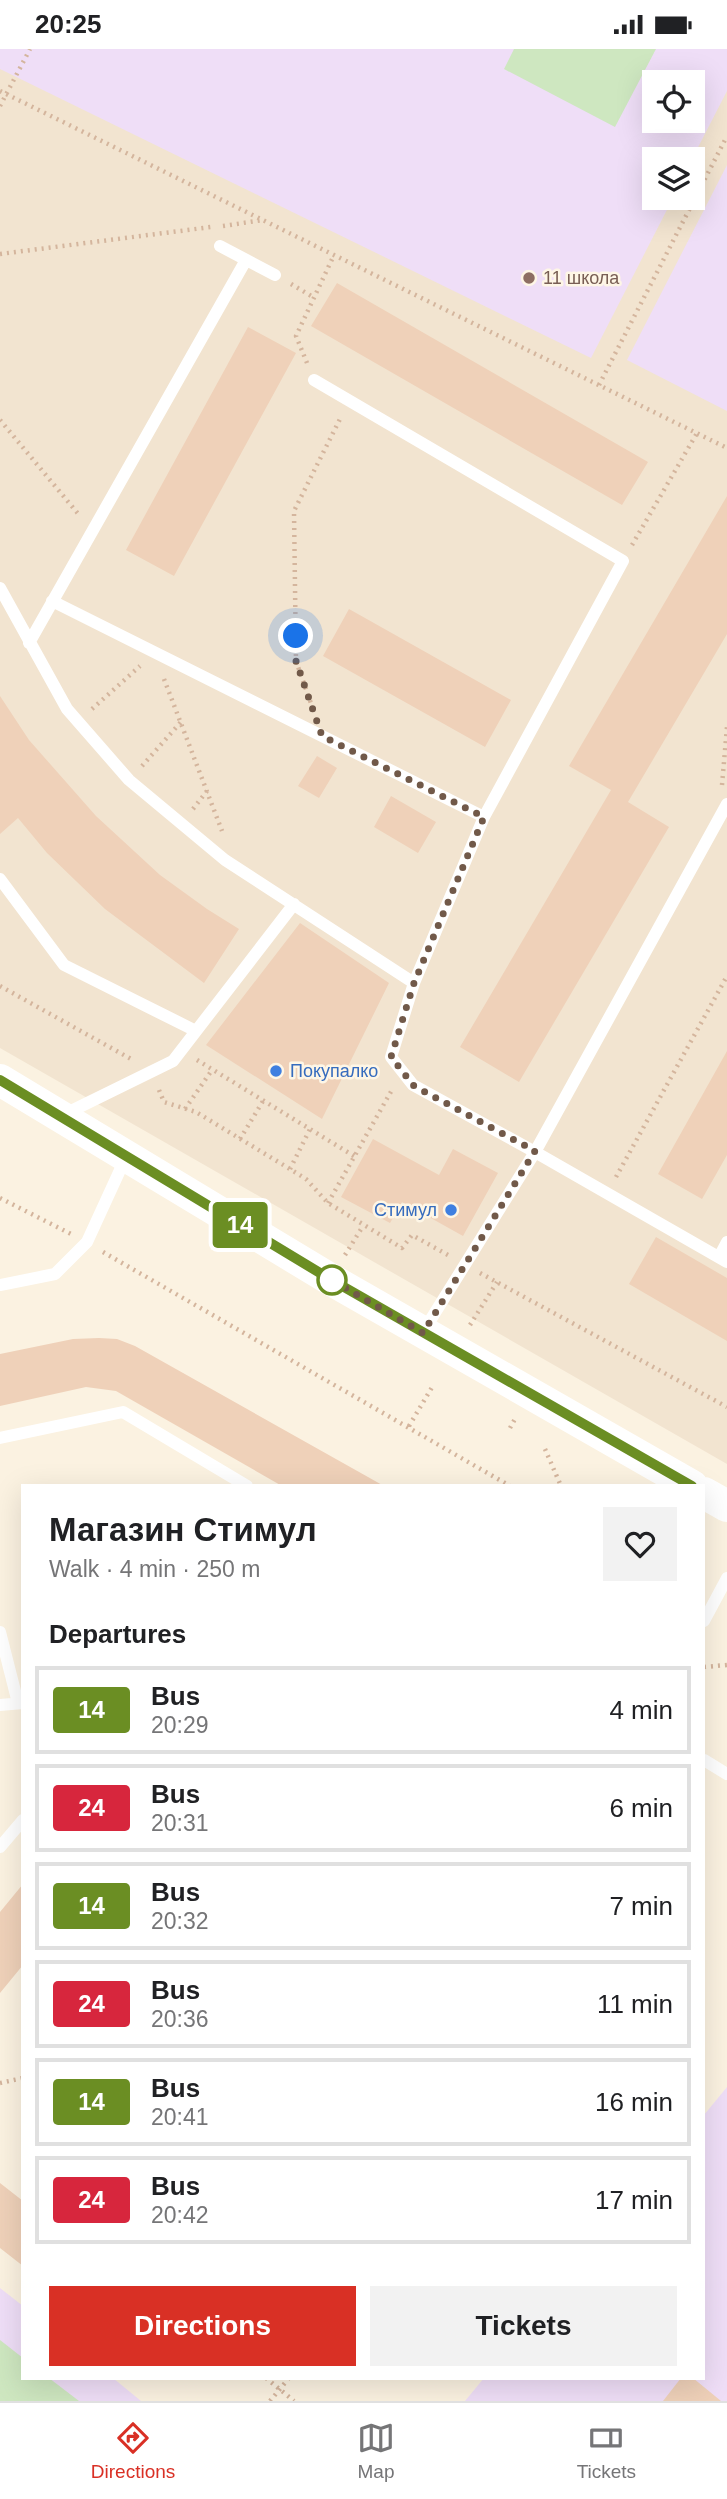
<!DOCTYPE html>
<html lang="en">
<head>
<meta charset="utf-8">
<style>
	body { margin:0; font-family:Arial,sans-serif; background:#f2f2f2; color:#202124; height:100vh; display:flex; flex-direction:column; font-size:26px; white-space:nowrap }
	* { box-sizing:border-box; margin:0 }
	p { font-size:23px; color:#757577 }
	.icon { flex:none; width:38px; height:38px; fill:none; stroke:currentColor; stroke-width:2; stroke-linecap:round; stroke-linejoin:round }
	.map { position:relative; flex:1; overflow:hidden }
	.panel { position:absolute; left:21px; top:1435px; width:684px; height:896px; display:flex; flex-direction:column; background:#fff; border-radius:0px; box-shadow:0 7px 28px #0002 }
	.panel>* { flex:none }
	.badge { padding:0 14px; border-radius:5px; font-size:24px; line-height:46px }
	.controls { position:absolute; left:642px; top:21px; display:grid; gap:14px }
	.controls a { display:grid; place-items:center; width:63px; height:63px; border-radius:0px; background:#fff; box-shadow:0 7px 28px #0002; font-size:35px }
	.you { position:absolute; width:35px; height:35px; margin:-18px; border:5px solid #fff; border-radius:50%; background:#1a73e8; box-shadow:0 0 0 10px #1a73e833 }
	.map>.badge { position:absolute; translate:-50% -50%; box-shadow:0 0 0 4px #fff }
	h2 { padding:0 28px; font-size:26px; line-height:63px }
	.round { display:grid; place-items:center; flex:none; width:74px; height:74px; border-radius:0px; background:#f2f2f2 }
	.summary { display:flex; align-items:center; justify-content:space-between; height:119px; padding:0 28px }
	h1 { font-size:33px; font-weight:700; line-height:52px }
	.cta { display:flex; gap:14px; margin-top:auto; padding:14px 28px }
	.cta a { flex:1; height:80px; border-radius:0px; background:#d93025; color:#fff; font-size:28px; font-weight:700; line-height:80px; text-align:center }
	.cta a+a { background:#f2f2f2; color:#202124 }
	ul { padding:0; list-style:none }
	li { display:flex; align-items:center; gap:21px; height:88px; margin:0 14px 10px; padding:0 14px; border:4px solid #e0e0e0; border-radius:0px }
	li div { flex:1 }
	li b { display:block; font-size:26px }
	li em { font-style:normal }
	li .badge { min-width:77px; font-weight:700; text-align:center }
	.status { display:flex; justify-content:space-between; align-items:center; height:49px; padding:0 35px; background:#fff; direction:ltr }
	.status svg { height:19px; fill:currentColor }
	.tabs { display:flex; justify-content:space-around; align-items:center; height:98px; border-top:2px solid #e0e0e0; background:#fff; font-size:19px; color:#757577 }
	.tabs a { display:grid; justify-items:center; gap:4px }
	.tabs .selected { color:#d93025 }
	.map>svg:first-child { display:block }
	.residential { fill:#f2e4d0; fill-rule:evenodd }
	.education { fill:#efdef7; fill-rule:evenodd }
	.green { fill:#cee7c0 }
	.building { fill:#efd1b9 }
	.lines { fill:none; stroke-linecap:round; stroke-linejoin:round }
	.path { stroke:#d4b59d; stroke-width:4.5; stroke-dasharray:2 5; stroke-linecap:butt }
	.service { stroke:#fff; stroke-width:12 }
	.tertiary { stroke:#fff; stroke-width:32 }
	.line-casing { stroke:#fff; stroke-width:16 }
	.line { stroke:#6b8e23; stroke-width:10 }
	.walk { stroke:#715949; stroke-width:7; stroke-dasharray:0 12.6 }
	.education-dot { fill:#8d6e63; stroke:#fef6e6; stroke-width:2.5 }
	.shop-dot { fill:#3f7fe0; stroke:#fef6e6; stroke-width:2.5 }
	.stop-dot { fill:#fff; stroke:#6b8e23; stroke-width:3.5 }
	.labels { text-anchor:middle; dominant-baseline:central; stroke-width:5; stroke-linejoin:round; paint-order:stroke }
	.education-label { font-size:18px; fill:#785e54; stroke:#fef6e6; text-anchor:start }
	.shop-label { font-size:18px; fill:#366cbe; stroke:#fef6e6; text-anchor:start }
</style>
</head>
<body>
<div class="status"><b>20:25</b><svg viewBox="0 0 49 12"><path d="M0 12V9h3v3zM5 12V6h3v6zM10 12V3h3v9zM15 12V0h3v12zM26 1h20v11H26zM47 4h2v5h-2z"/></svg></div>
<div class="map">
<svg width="727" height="2352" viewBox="0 0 727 2352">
	<rect width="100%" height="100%" fill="#fbf2e1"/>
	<!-- residential -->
	<path class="residential" d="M0 0H727V1415L0 999ZM654 33H693V72H654ZM654 110H693V149H654Z"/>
	<!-- education -->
	<path class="education" d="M0 0H727V42L692 110H654V149H673L591 309 0 20ZM654 33H693V72H654Z
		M727 116V362L627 311Z
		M727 2038V2352H465L484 2329H704V2066Z
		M0 2239 23 2257V2329H113L141 2352H0Z"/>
	<!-- green -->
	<path class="green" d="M514 0H656L615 78 504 20Z
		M0 2291 23 2309V2329H49L79 2352H0Z"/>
	<!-- building -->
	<path class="building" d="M337 234 648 413 622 456 311 277Z
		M248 278 296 304 174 527 126 501Z
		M727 447V585L628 753 669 778 519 1033 460 998 611 741 569 717Z
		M349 560 511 651 485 698 323 607Z
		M0 647 29 691 96 767 160 826 207 860 239 880 204 934 105 860 47 804 18 769 0 785Z
		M317 707 337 719 319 749 298 737Z
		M391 747 436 773 418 804 374 778Z
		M300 874 389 934 322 1070 206 996Z
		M727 1002V1106L702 1150 658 1125Z
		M373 1090 439 1126 453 1100 498 1124 463 1187 402 1153 390 1174 341 1148Z
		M656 1188 727 1229V1292L629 1235Z
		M99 1289 117 1290 135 1297 384 1437H282L116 1342 86 1338 0 1357V1305L73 1290Z
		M23 1835V1916L0 1944V1863Z
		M0 2134 23 2152V2217L0 2199Z
		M681 2329H693L721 2352H663Z"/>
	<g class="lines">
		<!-- path -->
		<path class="path" d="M0 42 727 399
			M0 57 30 0
			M223 177 263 171
			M0 205 211 178
			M291 235 313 248
			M307 314 296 287 334 206
			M599 336 727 87
			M0 371 80 467
			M632 496 697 384
			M164 630 222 782
			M92 660 140 617
			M313 660 296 612 294 462 341 368
			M142 717 181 673
			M722 736 727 678
			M193 760 207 742
			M0 937 131 1010
			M197 1011 354 1107
			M159 1041 164 1053 196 1063 290 1120 306 1130 328 1154 402 1199 412 1186 448 1206
			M185 1060 212 1021
			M240 1090 263 1052
			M290 1120 310 1080
			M616 1128 727 927
			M0 1149 71 1185
			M328 1154 393 1039
			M103 1203 510 1437
			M345 1206 363 1177
			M480 1224 727 1358
			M470 1276 497 1233
			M409 1377 434 1335
			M510 1379 516 1368
			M545 1400 561 1437
			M704 1618 727 1616
			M0 2034 23 2029
			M266 2329 294 2352
			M270 2352 289 2329"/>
		<!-- service -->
		<path class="service" d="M220 197 275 226
			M314 331 623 512 484 768
			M0 539 67 660 129 731 225 811 414 934 391 1008 413 1036 535 1103 727 1213
			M52 552 484 768 414 934
			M29 594 246 211
			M0 830 64 916 196 982
			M63 1066 173 1012 294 855
			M719 1208 727 1193
			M0 1236 55 1225 87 1193 126 1108
			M423 1283 535 1103 727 755
			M0 1389 123 1363 247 1437
			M704 1572 727 1529
			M0 1583 18 1654
			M0 1656 23 1654
			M704 1711 727 1725
			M0 1798 23 1771"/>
		<!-- tertiary -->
		<path class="tertiary" d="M0 1031 330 1230 692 1437
			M704 1444 727 1457"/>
	</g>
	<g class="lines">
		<defs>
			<path id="line" d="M0 1031 330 1230 692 1437"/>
		</defs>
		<!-- line casing -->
		<use href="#line" class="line-casing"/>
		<!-- line -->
		<use href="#line" class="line"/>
		<!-- walk -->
		<path class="walk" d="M296 587V612L322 687 484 768 414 934 391 1008 414 1037 535 1102 423 1284 330 1230 332 1231"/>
	</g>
	<!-- markers -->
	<circle class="education-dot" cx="529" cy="229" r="7"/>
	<g class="shop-dot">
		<circle cx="276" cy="1022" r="7"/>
		<circle cx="451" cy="1161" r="7"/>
	</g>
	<circle class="stop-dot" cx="332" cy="1231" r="14"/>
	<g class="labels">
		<!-- education labels -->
		<g class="education-label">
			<text x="543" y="229">11 школа</text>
		</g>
		<!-- shop labels -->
		<g class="shop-label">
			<text x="290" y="1022">Покупалко</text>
			<text x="437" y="1161" text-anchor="end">Стимул</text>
		</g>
	</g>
</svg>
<div class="controls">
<a><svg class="icon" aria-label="locate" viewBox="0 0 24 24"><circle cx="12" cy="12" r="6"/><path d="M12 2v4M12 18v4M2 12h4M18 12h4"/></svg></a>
<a><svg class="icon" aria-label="layers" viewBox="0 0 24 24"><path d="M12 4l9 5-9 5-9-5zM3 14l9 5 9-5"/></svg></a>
</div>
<div class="you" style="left:296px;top:587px"></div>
<b class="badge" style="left:240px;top:1176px;background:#6b8e23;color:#fff">14</b>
<section class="panel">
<div class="summary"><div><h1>Магазин Стимул</h1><p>Walk · 4 min · 250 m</p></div><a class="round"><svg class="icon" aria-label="heart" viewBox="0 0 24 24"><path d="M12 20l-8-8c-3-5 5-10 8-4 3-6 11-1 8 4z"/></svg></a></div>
<h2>Departures</h2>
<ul>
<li><span class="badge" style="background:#6b8e23;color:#fff">14</span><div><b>Bus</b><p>20:29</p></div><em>4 min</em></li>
<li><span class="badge" style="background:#d7263d;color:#fff">24</span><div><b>Bus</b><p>20:31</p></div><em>6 min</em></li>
<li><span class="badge" style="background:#6b8e23;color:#fff">14</span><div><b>Bus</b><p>20:32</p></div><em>7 min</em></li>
<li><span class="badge" style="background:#d7263d;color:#fff">24</span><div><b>Bus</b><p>20:36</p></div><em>11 min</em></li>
<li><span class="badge" style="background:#6b8e23;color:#fff">14</span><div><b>Bus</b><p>20:41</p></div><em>16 min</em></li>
<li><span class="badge" style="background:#d7263d;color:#fff">24</span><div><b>Bus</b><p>20:42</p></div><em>17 min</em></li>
</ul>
<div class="cta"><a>Directions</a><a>Tickets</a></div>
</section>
</div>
<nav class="tabs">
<a class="selected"><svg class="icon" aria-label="directions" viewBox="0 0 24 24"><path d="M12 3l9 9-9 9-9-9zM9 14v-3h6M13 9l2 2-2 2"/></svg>Directions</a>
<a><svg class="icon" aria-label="map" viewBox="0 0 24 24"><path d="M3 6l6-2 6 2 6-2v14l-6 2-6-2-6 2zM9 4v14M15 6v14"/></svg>Map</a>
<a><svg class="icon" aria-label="tickets" viewBox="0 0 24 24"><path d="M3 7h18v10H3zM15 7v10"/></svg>Tickets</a>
</nav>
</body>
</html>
